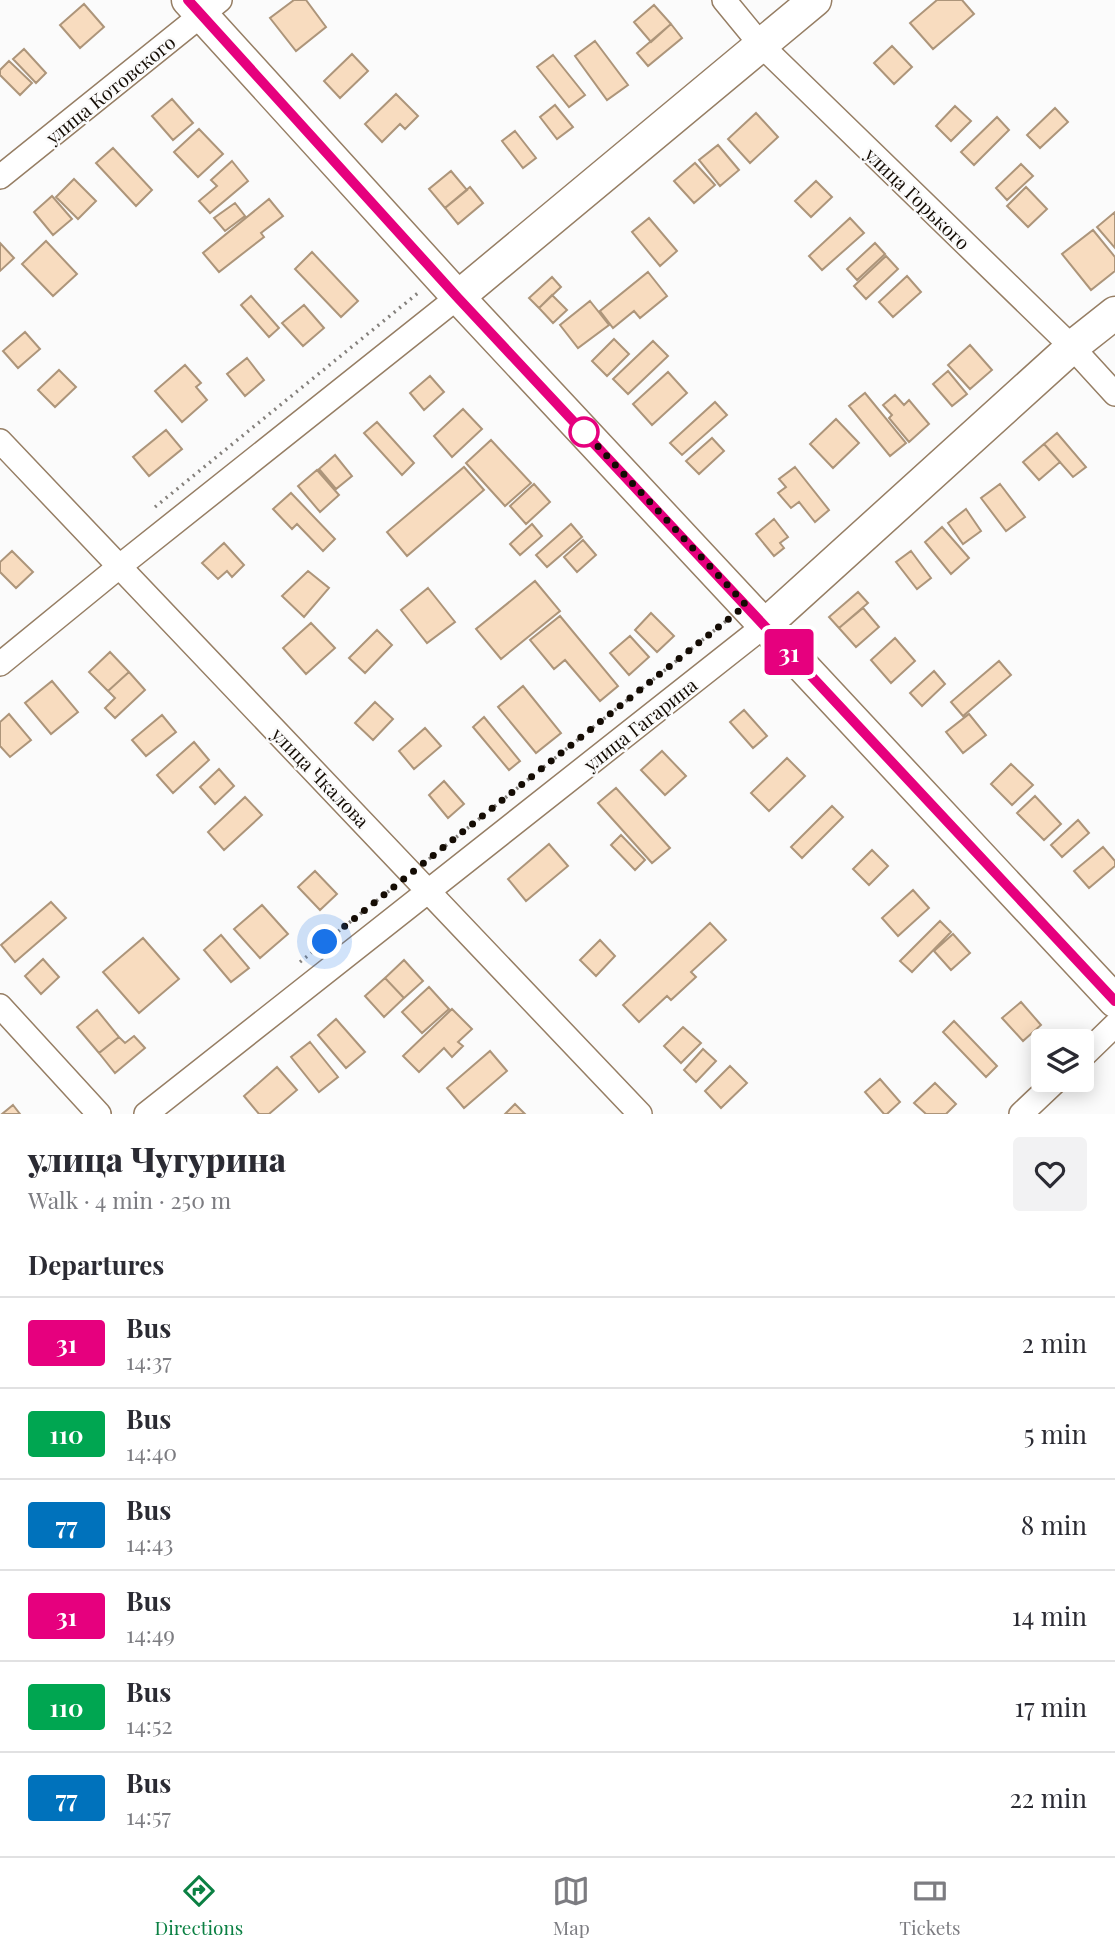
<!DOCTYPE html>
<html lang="en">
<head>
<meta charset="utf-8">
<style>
	body { margin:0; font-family:"Playfair Display",serif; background:#f2f2f3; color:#2b2b33; height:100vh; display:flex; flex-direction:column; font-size:26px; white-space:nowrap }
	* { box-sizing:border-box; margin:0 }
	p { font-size:23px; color:#7c7c81 }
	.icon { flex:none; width:38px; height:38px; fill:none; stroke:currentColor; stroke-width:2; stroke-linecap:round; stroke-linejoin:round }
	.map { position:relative; height:1114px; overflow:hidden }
	.details { display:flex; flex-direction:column; background:#fff; flex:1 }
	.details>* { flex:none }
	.badge { padding:0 14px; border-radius:5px; font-size:24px; line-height:46px }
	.controls { position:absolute; left:1031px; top:1029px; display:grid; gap:14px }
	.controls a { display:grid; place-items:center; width:63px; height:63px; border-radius:7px; background:#fff; box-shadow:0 4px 18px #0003; font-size:35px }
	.you { position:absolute; width:35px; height:35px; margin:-18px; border:5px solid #fff; border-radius:50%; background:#1a73e8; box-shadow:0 0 0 10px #1a73e833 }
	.map>.badge { position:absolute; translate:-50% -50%; box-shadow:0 0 0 4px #fff }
	h2 { padding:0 28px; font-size:26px; line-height:63px }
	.round { display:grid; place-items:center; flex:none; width:74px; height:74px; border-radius:7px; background:#f2f2f3 }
	.overview { display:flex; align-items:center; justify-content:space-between; height:119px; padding:0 28px }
	h1 { font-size:33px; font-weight:800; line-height:52px }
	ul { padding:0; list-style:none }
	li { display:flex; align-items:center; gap:21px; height:91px; padding:0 28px; border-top:2px solid #e1e1e2 }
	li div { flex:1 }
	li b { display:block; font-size:26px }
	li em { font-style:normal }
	li .badge { min-width:77px; font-weight:700; text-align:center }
	.tab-bar { display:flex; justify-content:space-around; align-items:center; height:98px; border-top:2px solid #e1e1e2; background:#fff; font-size:19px; color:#7c7c81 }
	.tab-bar a { display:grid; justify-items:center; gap:4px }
	.tab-bar .active { color:#0b8043 }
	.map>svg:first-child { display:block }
	.building { fill:#f8dcbf; stroke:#ad957a; stroke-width:2 }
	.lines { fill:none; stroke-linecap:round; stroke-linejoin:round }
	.street-casing { stroke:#967e64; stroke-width:26 }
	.secondary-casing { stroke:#967e64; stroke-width:35 }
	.path { stroke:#84807c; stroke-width:3.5; stroke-dasharray:2 5; stroke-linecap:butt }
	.street { stroke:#fff; stroke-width:23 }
	.secondary { stroke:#fff; stroke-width:32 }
	.line-casing { stroke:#fff; stroke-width:16 }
	.line { stroke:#e6007e; stroke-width:10 }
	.walk { stroke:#140c04; stroke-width:7; stroke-dasharray:0 12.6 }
	.stop-dot { fill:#fff; stroke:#e6007e; stroke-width:3.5 }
	.labels { text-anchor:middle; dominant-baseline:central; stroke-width:5; stroke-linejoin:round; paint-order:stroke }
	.street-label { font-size:19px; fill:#140c04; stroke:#fbfbfb }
</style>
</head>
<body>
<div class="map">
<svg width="1115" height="1114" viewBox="0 0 1115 1114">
	<rect width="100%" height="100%" fill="#fbfbfb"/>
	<!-- building -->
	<path class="building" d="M294 0H306L326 27 296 51 270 18Z
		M937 0H962L974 14 933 49 910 23Z
		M84 4 104 27 80 48 60 25Z
		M654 5 671 24 651 42 634 22Z
		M671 24 682 38 648 66 637 53Z
		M595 41 628 85 607 100 575 56Z
		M892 46 912 67 894 84 874 63Z
		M24 49 46 73 36 83 13 59Z
		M352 54 368 71 340 98 324 81Z
		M553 55 585 95 569 107 537 67Z
		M9 61 32 83 20 95 0 75V70Z
		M396 94 418 116 405 129 400 124 382 142 365 124Z
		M172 99 193 123 173 140 152 116Z
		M555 105 573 127 557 139 540 117Z
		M955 106 971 121 951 141 936 126Z
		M1055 108 1068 122 1040 148 1027 135Z
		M756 113 778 137 750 163 728 139Z
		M997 117 1009 130 974 165 961 152Z
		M199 129 223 154 198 177 174 152Z
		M515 131 536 158 523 168 502 141Z
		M718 145 739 170 720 186 699 160Z
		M113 148 152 190 136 206 96 163Z
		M232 161 248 181 210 213 199 201 217 186 211 180Z
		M695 163 715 185 694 203 674 181Z
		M1021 164 1033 176 1007 200 996 188Z
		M451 171 467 190 445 208 429 189Z
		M74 179 96 201 78 219 56 197Z
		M816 181 832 197 811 217 795 201Z
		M470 187 483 203 458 224 445 208Z
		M1026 187 1047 209 1028 227 1007 206Z
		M52 196 72 219 53 235 34 212Z
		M269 199 283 216 261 233 264 237 219 272 203 253Z
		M235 203 245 216 225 231 214 218Z
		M1115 212V248L1097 227Z
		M649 218 677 251 660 266 632 232Z
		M850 218 864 233 822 270 809 256Z
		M1093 230 1115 257V271L1091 290 1062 254Z
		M46 241 77 274 53 296 22 264Z
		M0 243 14 258 0 271Z
		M875 243 885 254 857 280 847 269Z
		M312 252 358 301 341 317 295 269Z
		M886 256 898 269 866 299 854 286Z
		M648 272 667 296 640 318 634 311 613 328 600 311Z
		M907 276 921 292 893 317 879 302Z
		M552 277 561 287 539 308 529 298Z
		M552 295 567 310 553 323 539 308Z
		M251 296 279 328 269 337 241 305Z
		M590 301 609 325 578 348 560 325Z
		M304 305 324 328 303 346 282 323Z
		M25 332 40 349 18 368 3 351Z
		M614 339 629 354 607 376 592 361Z
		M653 341 668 356 628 394 613 379Z
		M970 345 992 370 970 389 948 365Z
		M247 358 264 380 245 396 227 374Z
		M185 365 201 383 196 387 207 400 182 422 155 391Z
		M59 370 76 387 55 407 38 390Z
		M948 371 967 394 952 406 933 384Z
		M668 372 687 393 652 425 633 404Z
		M430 376 444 392 424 410 410 393Z
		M865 393 906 443 890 456 849 406Z
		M895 395 904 405 909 400 929 424 909 442 889 418 892 415 883 405Z
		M715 402 727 415 682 455 670 443Z
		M463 409 482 429 452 457 434 436Z
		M836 419 859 443 833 468 810 444Z
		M377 422 414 463 402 475 364 433Z
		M166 430 182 449 149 476 133 457Z
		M1057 433 1086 467 1073 477 1044 444Z
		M712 438 724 451 699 474 686 461Z
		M491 440 531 483 505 506 466 463Z
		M1044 444 1060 462 1039 480 1023 462Z
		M335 455 352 476 336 489 319 469Z
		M464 467 484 490 407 556 387 532Z
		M795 467 829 510 815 522 799 502 791 508 778 493 786 487 779 479Z
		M317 470 339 495 320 512 298 486Z
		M534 484 550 502 526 524 510 506Z
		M1000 484 1025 517 1006 531 981 498Z
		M291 493 335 539 323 551 297 524 292 529 273 509Z
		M966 509 981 531 963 544 948 523Z
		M774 519 788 537 780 543 784 548 774 556 756 534Z
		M532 524 542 536 520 555 510 544Z
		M571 524 582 537 547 567 536 555Z
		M942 527 969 558 951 574 925 542Z
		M583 540 596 555 577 572 564 557Z
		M224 543 244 565 232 577 227 571 218 579 202 563Z
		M12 551 33 572 16 588 0 572V562Z
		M911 551 931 578 917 589 896 562Z
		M308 571 329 588 304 617 282 596Z
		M535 581 560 611 501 659 476 629Z
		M428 588 455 622 427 643 401 610Z
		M858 592 868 603 839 628 829 617Z
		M863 608 879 627 856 647 839 628Z
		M651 613 674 636 657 652 635 630Z
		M560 616 618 686 600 701 565 660 554 669 530 640Z
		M311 623 335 648 306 674 283 648Z
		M377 630 392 645 365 673 349 658Z
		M630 636 649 657 629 675 610 653Z
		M895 638 915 661 891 683 871 660Z
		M110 652 129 672 108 691 89 672Z
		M999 661 1011 675 963 716 951 702Z
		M934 671 945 684 922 706 910 693Z
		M129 672 145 690 115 718 105 708 115 698 108 691Z
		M52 681 78 712 51 734 25 703Z
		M523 686 561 733 536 753 498 707Z
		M375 702 393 719 373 740 355 723Z
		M744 710 767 736 753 748 730 722Z
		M9 714 31 740 10 757 0 746V722Z
		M969 714 986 735 963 753 946 732Z
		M162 715 176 732 146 756 132 740Z
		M484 717 520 761 509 770 473 727Z
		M425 728 441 746 414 769 399 751Z
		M194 742 209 760 173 793 157 775Z
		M662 751 686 776 665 795 641 770Z
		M787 758 805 776 769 811 751 793Z
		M1011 764 1033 785 1012 805 991 784Z
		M219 769 234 786 215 804 200 787Z
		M444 781 464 804 448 818 429 795Z
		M616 788 670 848 652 863 598 803Z
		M1035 796 1061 824 1044 840 1017 813Z
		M245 797 262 815 224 850 208 832Z
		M832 806 843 817 802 858 791 847Z
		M1078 820 1089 833 1062 857 1051 845Z
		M621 835 645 860 635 870 611 845Z
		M549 844 568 866 526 901 508 879Z
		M1103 847 1115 861V866L1089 888 1074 871Z
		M872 850 888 866 869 885 853 869Z
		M315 871 337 894 320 910 298 887Z
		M913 890 929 908 898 936 882 918Z
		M51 902 66 918 15 962 1 945Z
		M262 905 288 934 260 958 234 929Z
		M940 921 951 932 912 972 900 961Z
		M710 923 726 940 691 972 696 977 671 1000 667 996 639 1022 623 1005Z
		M953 934 970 953 951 970 934 951Z
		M221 935 249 968 231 982 204 950Z
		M143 938 179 979 139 1013 103 972Z
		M600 940 615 956 596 976 580 960Z
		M43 959 59 977 41 994 25 976Z
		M404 960 423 981 404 998 385 978Z
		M385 978 404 998 384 1017 365 996Z
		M429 987 449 1009 422 1033 402 1012Z
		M1021 1002 1041 1025 1023 1041 1002 1018Z
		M452 1009 472 1029 458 1042 463 1046 452 1057 444 1048 419 1072 403 1056Z
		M97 1010 119 1037 99 1053 77 1027Z
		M336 1019 365 1052 346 1068 318 1035Z
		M954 1021 997 1066 986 1077 943 1032Z
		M683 1027 701 1043 681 1063 664 1046Z
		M134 1036 145 1048 115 1073 99 1053 119 1037 125 1043Z
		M310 1042 338 1077 319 1092 291 1057Z
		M703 1049 716 1061 696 1082 684 1070Z
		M490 1051 507 1071 464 1108 447 1088Z
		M730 1066 747 1083 721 1108 705 1091Z
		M277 1067 297 1090 269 1114H259L244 1096Z
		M880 1079 900 1102 887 1114H884L865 1092Z
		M935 1083 956 1104 946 1114H926L914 1103Z
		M515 1104 525 1114H505Z
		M13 1105 20 1114H2Z"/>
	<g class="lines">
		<defs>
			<path id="street" d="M724 0 761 45 1072 347 1115 394
				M0 177 220 0
				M0 441 640 1114
				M0 664 120 566 458 297
				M0 1006 99 1114
				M1082 1057 1115 1025
				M146 1114 764 626
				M1021 1114 1057 1080"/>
			<path id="secondary" d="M188 0 458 297 1115 1001
				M458 297 815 0
				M764 626 1072 347 1115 313"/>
		</defs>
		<!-- street casing -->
		<use href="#street" class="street-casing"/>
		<!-- secondary casing -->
		<use href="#secondary" class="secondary-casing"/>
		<!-- path -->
		<path class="path" d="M155 507 418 293
			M429 859 726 621
			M300 962 395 886"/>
		<!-- street -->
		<use href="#street" class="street"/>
		<!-- secondary -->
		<use href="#secondary" class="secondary"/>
	</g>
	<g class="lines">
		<defs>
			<path id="line" d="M188 0 458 298 1115 1001"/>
		</defs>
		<!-- line casing -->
		<use href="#line" class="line-casing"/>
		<!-- line -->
		<use href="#line" class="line"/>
		<!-- walk -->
		<path class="walk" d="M325 942 746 605 578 425 584 432"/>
	</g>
	<!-- markers -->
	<circle class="stop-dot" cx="584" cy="432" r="14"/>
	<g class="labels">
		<!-- street labels -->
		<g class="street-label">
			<text transform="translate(110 89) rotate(-39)">улица Котовского</text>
			<text transform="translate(918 198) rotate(44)">улица Горького</text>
			<text transform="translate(640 724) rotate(-38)">улица Гагарина</text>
			<text transform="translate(321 777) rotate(46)">улица Чкалова</text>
		</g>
	</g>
</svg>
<div class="controls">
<a><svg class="icon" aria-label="layers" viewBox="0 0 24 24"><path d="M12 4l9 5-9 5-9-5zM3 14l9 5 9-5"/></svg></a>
</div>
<div class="you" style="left:325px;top:942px"></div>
<b class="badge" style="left:789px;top:652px;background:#e6007e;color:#fff">31</b>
</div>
<section class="details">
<div class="overview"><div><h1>улица Чугурина</h1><p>Walk · 4 min · 250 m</p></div><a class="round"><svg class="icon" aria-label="heart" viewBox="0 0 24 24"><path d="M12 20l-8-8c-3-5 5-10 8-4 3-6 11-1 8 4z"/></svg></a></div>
<h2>Departures</h2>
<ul>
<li><span class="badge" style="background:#e6007e;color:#fff">31</span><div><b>Bus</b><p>14:37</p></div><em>2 min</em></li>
<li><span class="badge" style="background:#00a651;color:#fff">110</span><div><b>Bus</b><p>14:40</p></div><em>5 min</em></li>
<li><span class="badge" style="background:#0072bc;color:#fff">77</span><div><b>Bus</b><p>14:43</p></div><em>8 min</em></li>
<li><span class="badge" style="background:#e6007e;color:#fff">31</span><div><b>Bus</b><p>14:49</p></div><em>14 min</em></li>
<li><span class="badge" style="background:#00a651;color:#fff">110</span><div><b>Bus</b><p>14:52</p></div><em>17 min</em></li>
<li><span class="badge" style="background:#0072bc;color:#fff">77</span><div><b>Bus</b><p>14:57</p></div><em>22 min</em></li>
</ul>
</section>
<nav class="tab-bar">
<a class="active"><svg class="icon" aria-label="directions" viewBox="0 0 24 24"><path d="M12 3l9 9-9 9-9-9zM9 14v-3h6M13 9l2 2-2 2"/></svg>Directions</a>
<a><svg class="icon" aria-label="map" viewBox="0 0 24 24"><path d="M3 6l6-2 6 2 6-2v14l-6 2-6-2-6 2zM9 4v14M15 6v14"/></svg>Map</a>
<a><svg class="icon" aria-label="tickets" viewBox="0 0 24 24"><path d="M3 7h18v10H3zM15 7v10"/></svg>Tickets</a>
</nav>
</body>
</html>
